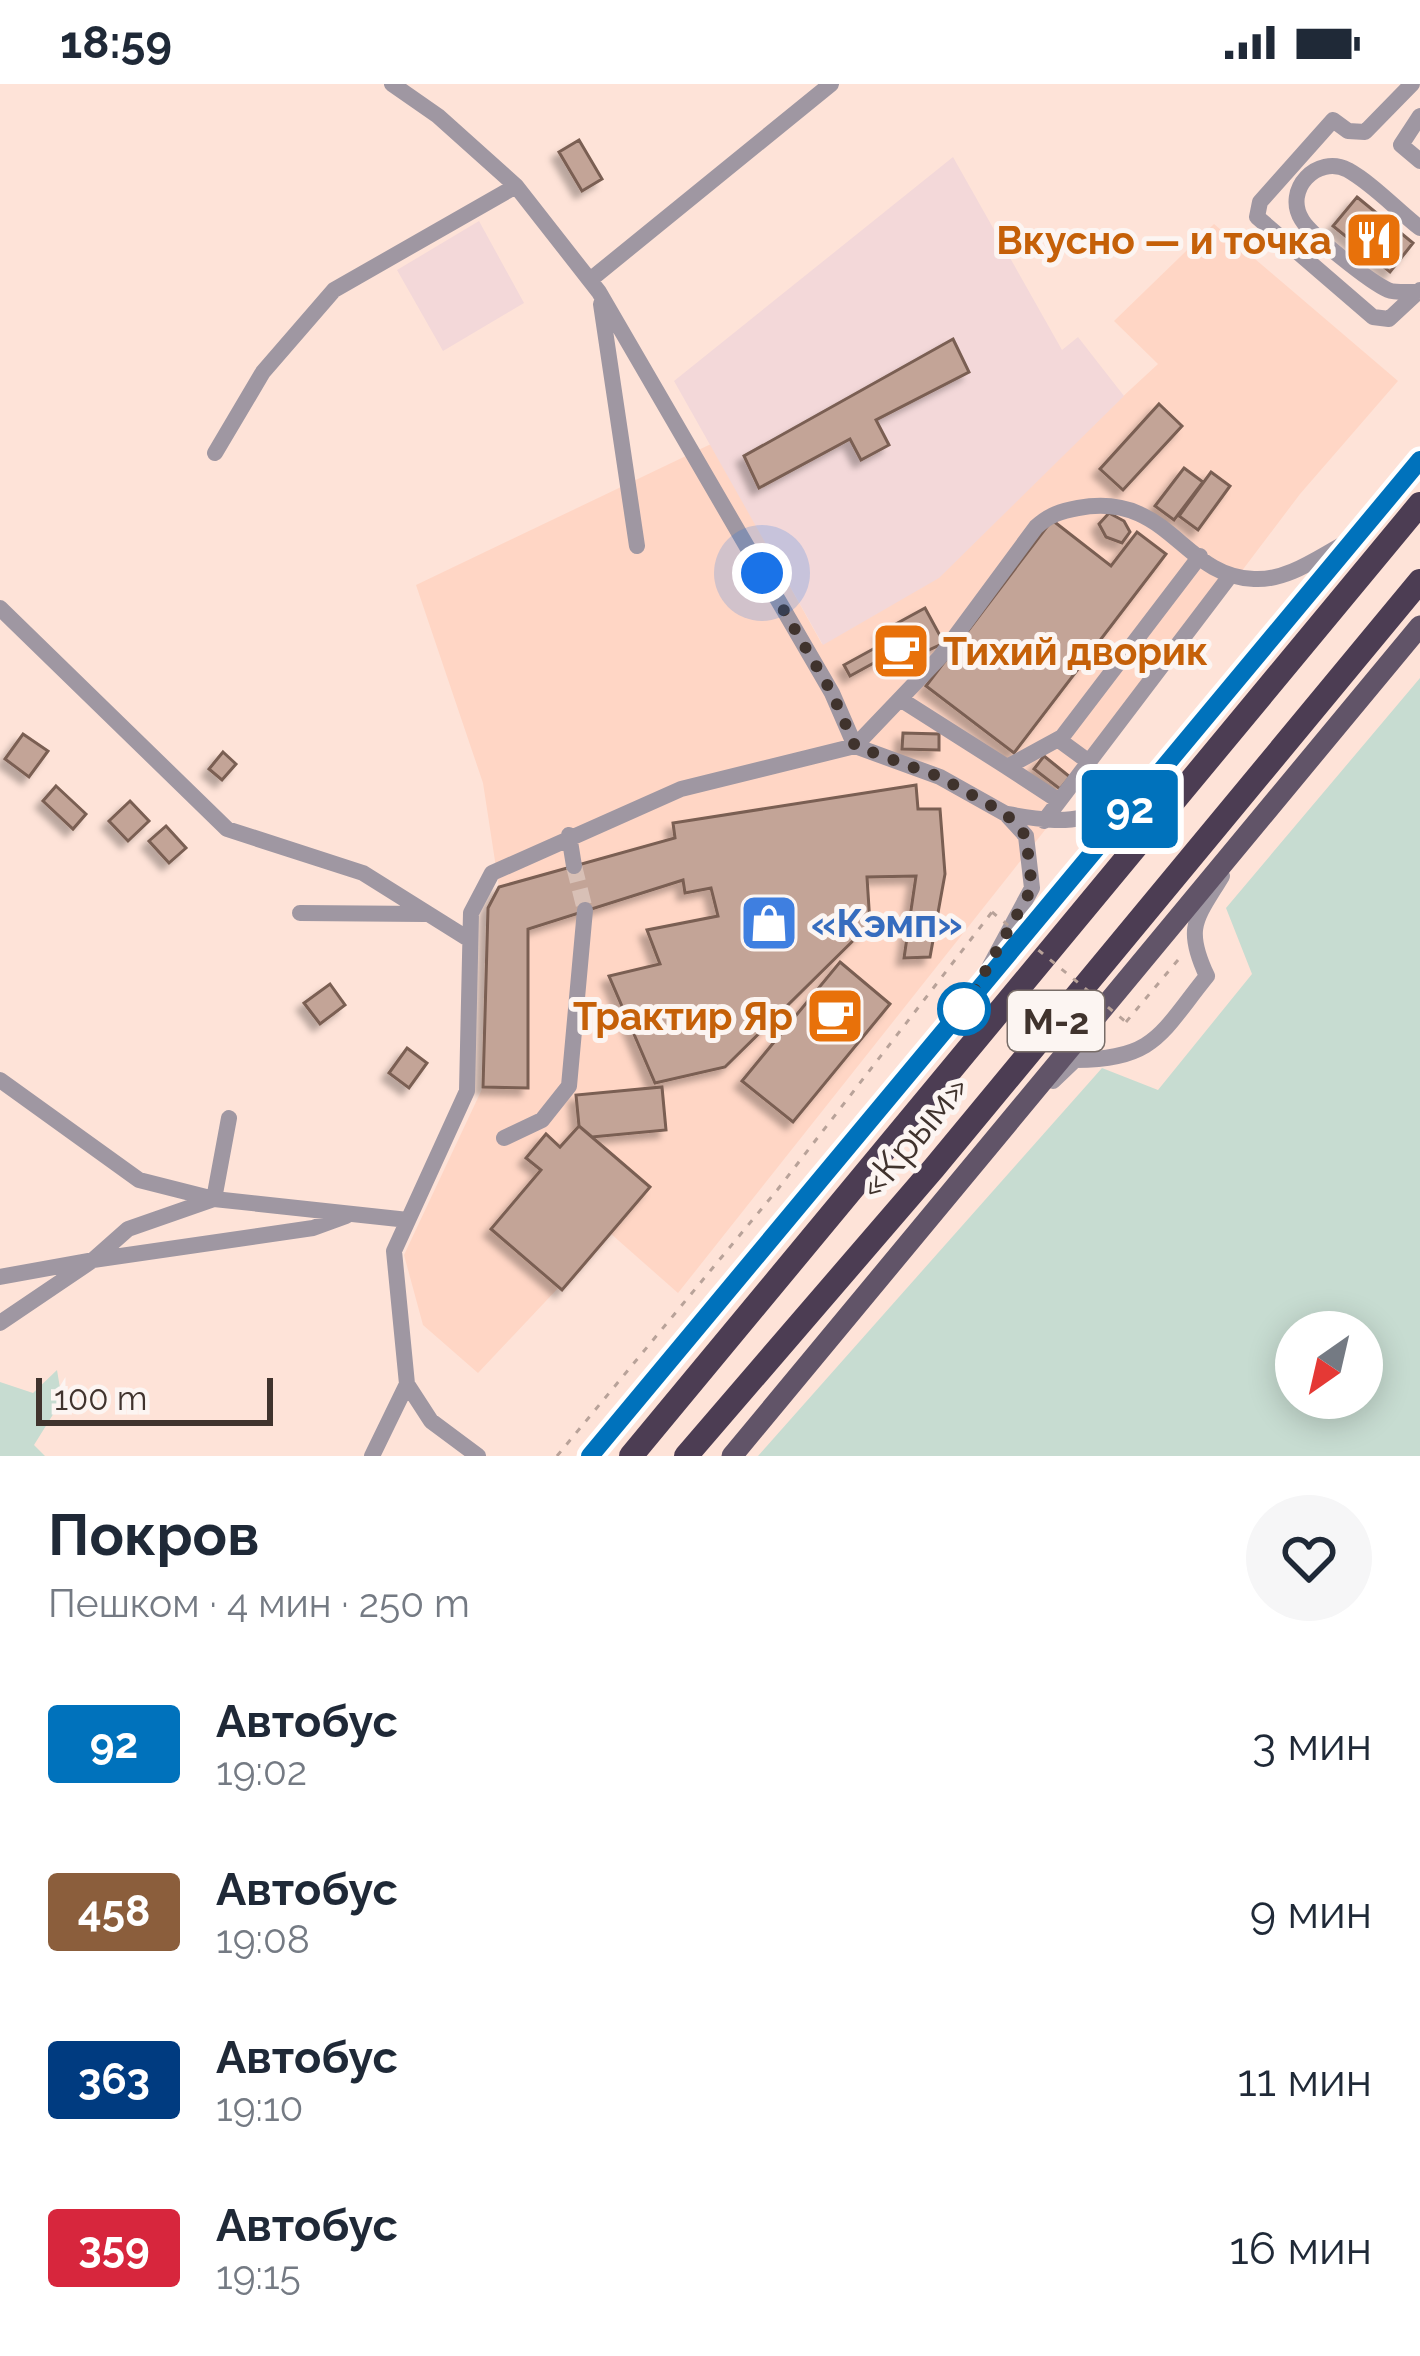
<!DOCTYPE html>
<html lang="ru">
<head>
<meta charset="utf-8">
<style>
	body { margin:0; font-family:Raleway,sans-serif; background:#f6f6f7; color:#1f2937; height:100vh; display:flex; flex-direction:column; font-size:45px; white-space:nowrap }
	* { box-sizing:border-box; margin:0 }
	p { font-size:39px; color:#747a83 }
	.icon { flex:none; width:66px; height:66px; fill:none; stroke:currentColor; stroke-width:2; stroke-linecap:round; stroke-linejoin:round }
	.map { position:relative; height:1372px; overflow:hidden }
	.side { display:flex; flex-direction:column; background:#fff; flex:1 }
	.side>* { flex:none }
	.badge { padding:0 24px; border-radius:9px; font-size:42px; line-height:78px }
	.needle { width:78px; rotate:214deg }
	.fabs { position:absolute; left:1275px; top:1227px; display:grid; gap:24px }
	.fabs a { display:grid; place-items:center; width:108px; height:108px; border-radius:50%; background:#fff; box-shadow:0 6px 30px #0003; font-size:60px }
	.scale { position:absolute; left:36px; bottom:30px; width:237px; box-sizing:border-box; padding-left:12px; border:6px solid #40332d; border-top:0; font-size:33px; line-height:42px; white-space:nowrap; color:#40332d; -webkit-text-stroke:9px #fcf5f2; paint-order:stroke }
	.you { position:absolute; width:60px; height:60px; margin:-30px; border:9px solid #fff; border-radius:50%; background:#1a73e8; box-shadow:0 0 0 18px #1a73e833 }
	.map>.badge { position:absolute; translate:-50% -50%; box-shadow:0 0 0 6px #fff }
	.round { display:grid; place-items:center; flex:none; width:126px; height:126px; border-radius:63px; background:#f6f6f7 }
	.head { display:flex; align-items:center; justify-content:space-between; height:204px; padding:0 48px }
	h1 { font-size:57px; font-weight:700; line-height:90px }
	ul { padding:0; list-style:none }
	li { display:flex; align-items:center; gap:36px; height:168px; padding:0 48px }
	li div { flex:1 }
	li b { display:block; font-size:45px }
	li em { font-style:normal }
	li .badge { min-width:132px; font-weight:700; text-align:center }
	.status { display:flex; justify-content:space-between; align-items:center; height:84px; padding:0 60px; background:#fff; direction:ltr }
	.status svg { height:33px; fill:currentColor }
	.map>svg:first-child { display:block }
	.built { fill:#ffd6c5 }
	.industrial { fill:#f3d8d9 }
	.green { fill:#c7dcd1; fill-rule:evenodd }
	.building { fill:#c3a497; stroke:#7a5e52; stroke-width:3; filter:url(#shadow) }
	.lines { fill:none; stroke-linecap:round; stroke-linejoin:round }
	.minor-tunnel { stroke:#d8c0b6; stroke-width:16; stroke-dasharray:16 8; stroke-linecap:butt }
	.path { stroke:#b8a299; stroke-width:3; stroke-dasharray:6 9; stroke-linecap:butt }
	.minor { stroke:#9f97a2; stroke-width:16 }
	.major { stroke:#615468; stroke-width:21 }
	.highway { stroke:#4c3d53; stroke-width:24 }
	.path-bridge { stroke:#b8a299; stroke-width:3; stroke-dasharray:6 9; stroke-linecap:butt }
	.line-casing { stroke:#fff; stroke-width:27 }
	.line { stroke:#0072bc; stroke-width:18 }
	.walk { stroke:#40332d; stroke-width:12; stroke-dasharray:0 21.6 }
	.stop-dot { fill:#fff; stroke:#0072bc; stroke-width:6 }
	.labels { text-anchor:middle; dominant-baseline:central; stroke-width:10; stroke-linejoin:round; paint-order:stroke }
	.shield { fill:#fcf5f2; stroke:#786d68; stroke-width:3 }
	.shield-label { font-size:36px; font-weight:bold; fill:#40332d }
	.food-label { font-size:39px; font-weight:bold; fill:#c56008; stroke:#fcf5f2; text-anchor:end }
	.shop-label { font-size:39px; font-weight:bold; fill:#366cbe; stroke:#fcf5f2; text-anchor:start }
	.street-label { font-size:39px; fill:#40332d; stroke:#fcf5f2 }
</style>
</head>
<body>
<div class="status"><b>18:59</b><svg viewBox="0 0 49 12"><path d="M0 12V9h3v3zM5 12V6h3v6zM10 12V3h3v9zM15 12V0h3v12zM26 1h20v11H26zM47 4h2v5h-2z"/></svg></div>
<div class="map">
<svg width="1420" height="1372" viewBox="0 0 1420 1372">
	<defs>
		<filter id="shadow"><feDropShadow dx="-7" dy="7" stdDeviation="3" flood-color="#0004"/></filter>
	</defs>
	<rect width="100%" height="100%" fill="#fee3d8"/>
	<!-- built -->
	<path class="built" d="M1214 140 1398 297 1300 410 1068 717 678 1209 610 1149 478 1289 423 1241 404 1171 483 1003 488 824 499 803 483 699 416 501 711 360 822 560 1065 366 1158 280 1114 237Z"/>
	<!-- industrial -->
	<path class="industrial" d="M953 73 1062 266 1078 253 1124 312 939 494 823 561 674 297Z
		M479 137 524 219 443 267 397 186Z"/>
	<!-- green -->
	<path class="green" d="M1420 594V1372H758L1102 984 1158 1006 1252 890 1226 824ZM1296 1248H1362V1314H1296Z
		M57 1286 62 1316 34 1361 45 1372H0V1298L33 1309Z"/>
	<!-- building -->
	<path class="building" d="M579 56 602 95 582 107 559 68Z
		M1357 113 1413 159 1390 188 1333 142Z
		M953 255 969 288 876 336 889 361 861 376 850 355 759 404 744 372Z
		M1159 320 1182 342 1123 406 1100 385Z
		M1184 384 1203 398 1174 436 1155 422Z
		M1211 388 1230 402 1198 446 1179 432Z
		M1109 429 1124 437 1130 448 1122 459 1106 453 1099 440Z
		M1052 436 1111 482 1137 448 1166 470 1014 669 926 602Z
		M925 524 944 559 898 580 892 569 850 592 844 581 886 558 881 548Z
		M903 649 939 650V666L902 665Z
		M23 650 48 667 29 693 5 675Z
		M223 668 236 680 222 696 209 685Z
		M1044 672 1070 693 1060 705 1034 685Z
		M916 701 918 725H940L945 790 930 873 904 874 916 792 867 793 870 840 725 983 655 999 609 892 660 880 647 846 718 832 711 804 685 809 683 796 528 845V1004L483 1003 488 824 499 803 675 754 673 739Z
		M56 702 86 730 73 745 43 717Z
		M130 717 149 737 128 757 109 737Z
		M166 742 186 764 169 779 149 757Z
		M840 878 890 920 793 1038 742 997Z
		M330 900 345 921 320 940 304 919Z
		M407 964 427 979 409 1004 389 989Z
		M662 1003 666 1046 592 1053 579 1042 576 1011Z
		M579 1042 650 1103 562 1206 491 1145 541 1086 526 1074 546 1050 560 1063Z"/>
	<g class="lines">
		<!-- minor-tunnel -->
		<path class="minor-tunnel" d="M574 782 585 826"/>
		<!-- path -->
		<path class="path" d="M1126 938 1183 870
			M557 1372 778 1105 992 828"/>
		<!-- minor -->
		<path class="minor" d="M392 0 438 32 516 102 599 208 832 609 855 662 940 573 1036 443C1049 431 1061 427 1078 424 1169 407 1182 493 1254 495 1288 497 1320 472 1349 457
			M1412 0 1365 48 1348 47 1333 36 1260 118 1257 133 1373 233 1389 235 1420 206
			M1420 32 1401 61 1420 77
			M590 196 831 0
			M1415 208C1407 208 1395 209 1388 206 1370 198 1311 151 1302 136 1283 106 1317 70 1348 86 1373 100 1397 126 1420 144
			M601 220 637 462
			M215 369 263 288 334 206 516 102
			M0 524 227 745 363 789 470 856
			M900 615 1007 683 1062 653 1200 472
			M1059 656 1089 678
			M1007 683 1059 717
			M1007 730C1077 742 1091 739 1147 694
			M1044 737 1230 492
			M569 751 574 782
			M300 829 425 830
			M0 996 139 1096 214 1115 408 1136
			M1053 997 1075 976C1156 975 1160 950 1207 892 1184 843 1196 835 1222 792
			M504 1054 542 1036 569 1002 585 826
			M0 1193 93 1176 128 1145 214 1115 229 1034
			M0 1239 93 1176 313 1144 346 1132
			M407 1300 431 1337 478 1372
			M372 1372 407 1300 394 1167 467 1007 471 829 492 789 681 705 855 662 940 693 1006 730 1026 752 1032 804 990 882"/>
		<!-- major -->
		<path class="major" d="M590 1372 1420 376
			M732 1372 1420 542"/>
		<!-- highway -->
		<path class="highway" d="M631 1372 1420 420
			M686 1372 934 1084 1420 497"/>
		<!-- path-bridge -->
		<path class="path-bridge" d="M992 828 1126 938"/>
	</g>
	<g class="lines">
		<defs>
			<path id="line" d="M590 1372 1420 376"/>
		</defs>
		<!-- line casing -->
		<use href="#line" class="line-casing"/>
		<!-- line -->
		<use href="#line" class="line"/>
		<!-- walk -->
		<path class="walk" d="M762 489 832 609 855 662 940 693 1006 730 1026 752 1032 804 964 925"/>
	</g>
	<!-- icons -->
	<defs>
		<symbol id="restaurant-square" viewBox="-11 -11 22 22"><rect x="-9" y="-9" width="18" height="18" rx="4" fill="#e8710a" stroke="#fcf5f2"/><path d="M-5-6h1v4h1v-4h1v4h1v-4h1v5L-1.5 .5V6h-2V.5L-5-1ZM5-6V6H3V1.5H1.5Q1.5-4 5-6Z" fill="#fff"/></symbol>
		<symbol id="cafe-square" viewBox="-11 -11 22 22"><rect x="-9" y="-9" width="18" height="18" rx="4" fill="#e8710a" stroke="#fcf5f2"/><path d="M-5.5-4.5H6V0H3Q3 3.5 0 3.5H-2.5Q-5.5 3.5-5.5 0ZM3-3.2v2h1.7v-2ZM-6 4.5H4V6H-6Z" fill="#fff"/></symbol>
		<symbol id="shop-square" viewBox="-11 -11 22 22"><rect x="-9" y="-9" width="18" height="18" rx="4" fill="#3f7fe0" stroke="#fcf5f2"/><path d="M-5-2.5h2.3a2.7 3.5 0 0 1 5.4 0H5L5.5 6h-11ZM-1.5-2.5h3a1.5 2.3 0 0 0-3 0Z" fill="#fff"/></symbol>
	</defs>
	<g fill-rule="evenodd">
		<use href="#restaurant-square" x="1341" y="123" width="66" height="66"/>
		<use href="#cafe-square" x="868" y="534" width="66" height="66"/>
		<use href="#shop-square" x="736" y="806" width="66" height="66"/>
		<use href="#cafe-square" x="802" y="899" width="66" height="66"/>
	</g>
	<!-- markers -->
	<circle class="stop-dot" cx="964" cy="925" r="24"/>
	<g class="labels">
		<!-- shield labels -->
		<rect class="shield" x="1008" y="907" width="96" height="60" rx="9"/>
		<g class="shield-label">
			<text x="1056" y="937">М-2</text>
		</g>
		<!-- food labels -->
		<g class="food-label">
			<text x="1332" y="156">Вкусно — и точка</text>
			<text x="943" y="567" text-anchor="start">Тихий дворик</text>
			<text x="793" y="932">Трактир Яр</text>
		</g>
		<!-- shop labels -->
		<g class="shop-label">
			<text x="811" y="839">«Кэмп»</text>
		</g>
		<!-- street labels -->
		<g class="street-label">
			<text transform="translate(913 1052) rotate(-50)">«Крым»</text>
		</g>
	</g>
</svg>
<div class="fabs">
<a><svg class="needle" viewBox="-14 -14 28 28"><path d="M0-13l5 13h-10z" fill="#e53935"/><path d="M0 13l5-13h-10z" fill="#747a83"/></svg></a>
</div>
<div class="scale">100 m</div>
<div class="you" style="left:762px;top:489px"></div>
<b class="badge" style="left:1130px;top:725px;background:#0072bc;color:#fff">92</b>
</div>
<section class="side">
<div class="head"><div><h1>Покров</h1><p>Пешком · 4 мин · 250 m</p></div><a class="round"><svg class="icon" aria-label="heart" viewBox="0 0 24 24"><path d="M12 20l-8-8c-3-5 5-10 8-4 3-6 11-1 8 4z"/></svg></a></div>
<ul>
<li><span class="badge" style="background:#0072bc;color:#fff">92</span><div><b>Автобус</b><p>19:02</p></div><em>3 мин</em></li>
<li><span class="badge" style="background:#8b5e3c;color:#fff">458</span><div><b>Автобус</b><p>19:08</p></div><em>9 мин</em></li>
<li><span class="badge" style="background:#003b80;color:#fff">363</span><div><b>Автобус</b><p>19:10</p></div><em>11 мин</em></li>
<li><span class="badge" style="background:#d7263d;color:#fff">359</span><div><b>Автобус</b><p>19:15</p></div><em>16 мин</em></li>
</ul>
</section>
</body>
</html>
